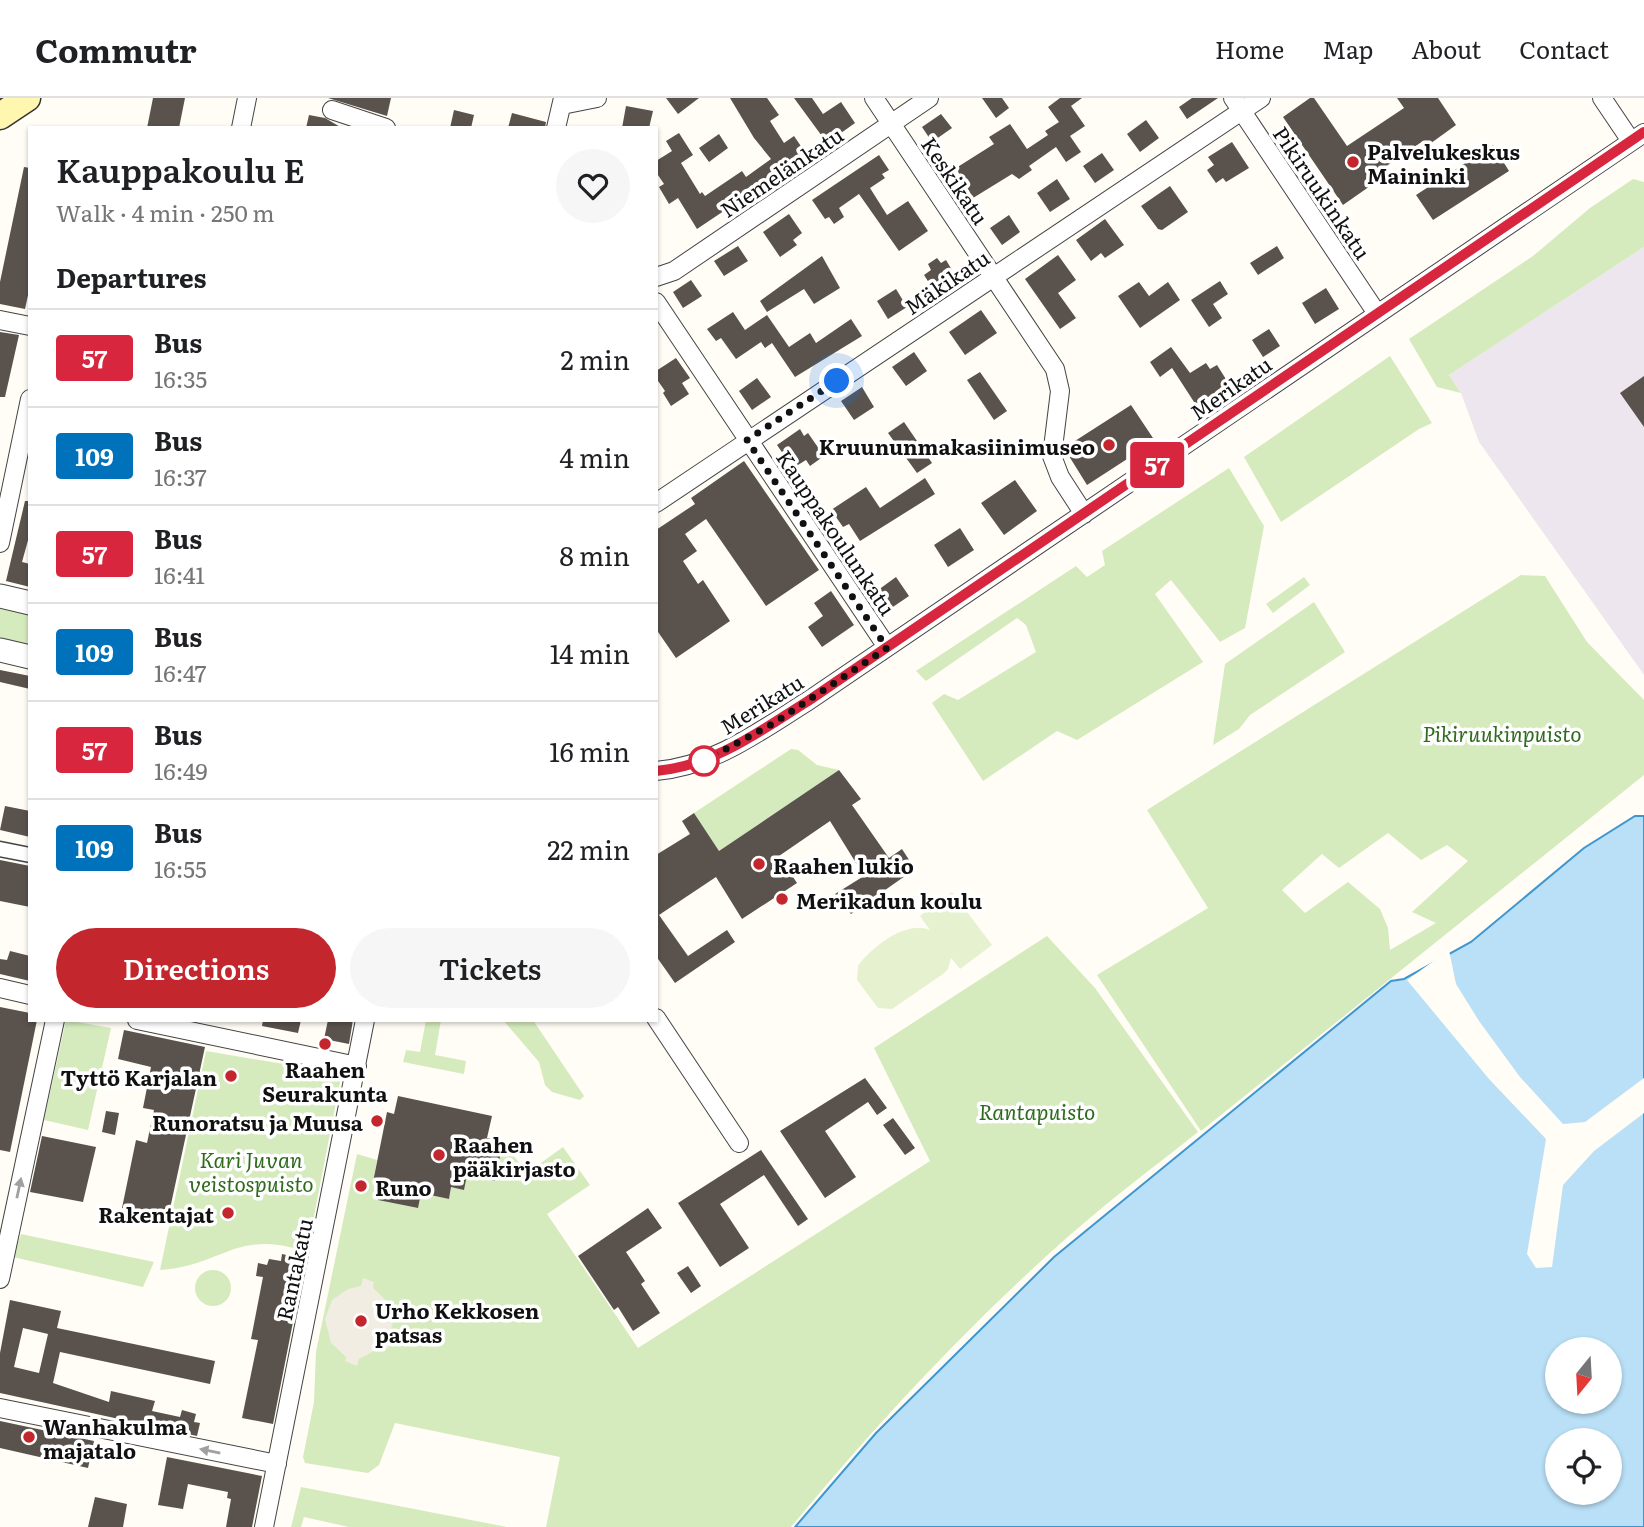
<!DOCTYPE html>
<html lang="en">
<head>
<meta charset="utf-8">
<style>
	body { margin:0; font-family:Literata,serif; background:#f6f6f6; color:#202124; height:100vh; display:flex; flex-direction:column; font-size:26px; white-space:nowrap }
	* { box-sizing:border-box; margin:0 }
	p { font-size:23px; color:#757577 }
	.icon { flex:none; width:38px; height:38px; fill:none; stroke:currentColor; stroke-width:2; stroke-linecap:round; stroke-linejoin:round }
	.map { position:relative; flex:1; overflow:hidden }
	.drawer { position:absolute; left:28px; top:28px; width:630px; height:896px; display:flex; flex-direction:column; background:#fff; border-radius:0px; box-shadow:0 2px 5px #0004 }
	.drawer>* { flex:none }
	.badge { padding:0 14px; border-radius:5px; font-size:24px; line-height:46px }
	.needle { width:46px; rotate:198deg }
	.controls { position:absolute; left:1545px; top:1239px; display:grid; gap:14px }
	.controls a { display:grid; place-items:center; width:77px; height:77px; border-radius:50%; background:#fff; box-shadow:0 2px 5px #0004; font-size:35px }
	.you { position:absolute; width:35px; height:35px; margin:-18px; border:5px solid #fff; border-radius:50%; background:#1a73e8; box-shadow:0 0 0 10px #1a73e833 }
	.map>.badge { position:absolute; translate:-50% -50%; box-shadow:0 0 0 4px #fff }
	h2 { padding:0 28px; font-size:26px; line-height:63px }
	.round { display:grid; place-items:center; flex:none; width:74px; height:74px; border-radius:37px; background:#f6f6f6 }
	.headline { display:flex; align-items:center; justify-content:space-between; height:119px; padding:0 28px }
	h1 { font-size:33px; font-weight:600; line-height:52px }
	.action { display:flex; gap:14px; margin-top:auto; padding:14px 28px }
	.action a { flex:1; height:80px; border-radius:42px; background:#c4262e; color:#fff; font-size:28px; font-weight:600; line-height:80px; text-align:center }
	.action a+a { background:#f6f6f6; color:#202124 }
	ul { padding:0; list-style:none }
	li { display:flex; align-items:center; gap:21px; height:98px; padding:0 28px; border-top:2px solid #e0e0e0 }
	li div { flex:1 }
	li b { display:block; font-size:26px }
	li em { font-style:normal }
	li .badge { min-width:77px; font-weight:700; text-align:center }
	header { display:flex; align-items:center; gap:42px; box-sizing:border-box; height:98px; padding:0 35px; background:#fff; border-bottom:2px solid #e0e0e0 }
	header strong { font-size:33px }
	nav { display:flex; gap:38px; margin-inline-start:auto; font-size:24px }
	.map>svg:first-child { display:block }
	.industrial { fill:#eee6ef }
	.green { fill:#d5ebbd; fill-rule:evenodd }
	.pitch { fill:#e6f2cf }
	.plaza { fill:#f1ede2 }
	.water { fill:#b9e0f7; stroke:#3f96cf; stroke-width:2; fill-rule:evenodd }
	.pier { fill:#fffdf5 }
	.building { fill:#5a524d; fill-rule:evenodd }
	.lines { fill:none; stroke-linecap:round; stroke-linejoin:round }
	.pedestrian-casing { stroke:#444; stroke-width:17 }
	.minor-casing { stroke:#444; stroke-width:20 }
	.tertiary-casing { stroke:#444; stroke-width:25 }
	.secondary-casing { stroke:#333; stroke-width:29 }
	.pedestrian { stroke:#fff; stroke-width:14 }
	.minor { stroke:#fff; stroke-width:18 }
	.tertiary { stroke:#fff; stroke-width:23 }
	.secondary { stroke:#fff6b0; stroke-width:26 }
	.oneway { fill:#a0a0a0 }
	.line-casing { stroke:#fff; stroke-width:16 }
	.line { stroke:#d7263d; stroke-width:10 }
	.walk { stroke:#111; stroke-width:7; stroke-dasharray:0 12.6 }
	.poi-dot { fill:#c4262e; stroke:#fff; stroke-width:2.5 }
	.stop-dot { fill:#fff; stroke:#d7263d; stroke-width:3.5 }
	.labels { text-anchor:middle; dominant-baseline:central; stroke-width:7; stroke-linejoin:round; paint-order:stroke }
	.poi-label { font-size:21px; font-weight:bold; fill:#111; stroke:#fff; text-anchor:start }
	.street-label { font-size:21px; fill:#111; stroke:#fff }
	.park-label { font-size:21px; font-style:italic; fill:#2f6b1f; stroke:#fff }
</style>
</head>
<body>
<header>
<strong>Commutr</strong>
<nav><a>Home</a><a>Map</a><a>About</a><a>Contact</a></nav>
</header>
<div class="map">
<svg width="1644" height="1429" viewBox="0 0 1644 1429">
	<rect width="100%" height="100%" fill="#fffdf5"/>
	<!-- industrial -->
	<path class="industrial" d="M1644 149V577L1479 344 1461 295 1449 277Z"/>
	<!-- green -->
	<path class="green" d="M1633 81 1644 84V149L1449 277 1461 295 1437 289 1409 241 1533 158 1590 110Z
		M1390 258 1432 325 1419 331 1281 424 1244 359Z
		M1229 370 1264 428 1245 530 1220 544 1171 482 1155 496 1203 564 1077 642 1057 633 983 683 932 605 944 596 958 602 1036 554 1026 527 1017 520 926 583 916 573 1076 468 1087 479 1105 467 1102 453Z
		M1521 477 1545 478 1587 544 1644 602V677L1201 1033 1097 877 1208 810 1147 712ZM1388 735 1421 762 1447 747 1468 763 1412 814 1436 825 1390 852 1388 830 1380 811 1348 784 1305 815 1282 792 1322 756 1339 770Z
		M1304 479 1310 487 1273 515 1266 506Z
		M1314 504 1345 554 1250 617 1239 631 1213 647 1225 566Z
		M0 508 30 514V549L0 543Z
		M791 651 798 652 817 667 839 672 719 753 694 715Z
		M1047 838 1095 890 1198 1034C1155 1068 1111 1101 1070 1137 969 1226 876 1326 791 1429H546L560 1359 395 1325 379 1367 368 1375 305 1365 303 1359 314 1304 316 1254 357 1056 377 1062 373 1084 382 1086 379 1102 417 1110 421 1095 449 1101 451 1089 464 1091 467 1077 495 1083 503 1044 527 1075 563 1049 590 1087 547 1116 638 1250 930 1063 874 950Z
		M66 922 111 930 88 1032 44 1022Z
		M426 922H441L435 957 466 963 464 976 403 964 406 952 420 954Z
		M503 922H533L584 998 580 1002 552 994 545 987 539 964Z
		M206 953 337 975 341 979 307 1154C235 1130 223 1168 160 1172Z
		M21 1136 154 1164 143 1189 13 1159Z
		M195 1190a18 18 0 1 1 36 0a18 18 0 1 1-36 0Z
		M301 1389 507 1429H349L304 1419 301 1429H291Z"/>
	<!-- pitch -->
	<path class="pitch" d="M952 794 992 847 960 871 951 860 948 871 943 876 892 911 878 910 857 882 858 868C872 849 906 822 930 832L920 818Z"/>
	<!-- plaza -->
	<path class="plaza" d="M363 1180 374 1184 373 1190 391 1207 396 1206 401 1215 394 1219 389 1241 392 1245 387 1251 383 1248 359 1261 357 1268 345 1263 346 1259 331 1245 325 1221 332 1202 348 1191 361 1188Z"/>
	<!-- water -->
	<path class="water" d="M1635 718H1644V1429H795L876 1335 1054 1159 1391 883 1404 881 1471 844 1584 750ZM1558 1251H1610V1304H1558ZM1558 1342H1610V1395H1558Z"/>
	<!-- pier -->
	<path class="pier" d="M1449 852 1456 886 1479 923 1520 979 1563 1026 1585 1024 1644 980V1015L1594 1053 1563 1087 1552 1169 1536 1170 1527 1156 1546 1041 1489 981 1407 882Z"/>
	<!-- building -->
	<path class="building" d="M153 0H185L179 30H147Z
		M328 0H391L387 18Z
		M666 0H699L678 16Z
		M730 0H767L779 17 770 23 784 45 794 38 807 57 697 131 678 100 669 106 659 89 664 86 656 74V63L672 53 666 43 679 35 693 57 681 65 700 96 702 94 705 98 742 73 746 79 771 61 754 40Z
		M794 0H812L823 16 841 4 855 25 827 45Z
		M982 0H1002L1009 10 996 20Z
		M1060 0H1082L1071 8 1085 28 1070 38 1081 54 1066 64 1056 49 1029 68 1032 72 1019 81 1012 76 973 100 956 70 994 46 989 39 1010 26 1027 51 1048 37 1045 33 1059 24 1048 9Z
		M1192 0H1218L1187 21 1179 9Z
		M1310 0H1314L1347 48 1404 10 1397 0H1438L1456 27 1427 48 1423 43 1369 80 1373 86 1343 107 1283 19Z
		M626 8 653 13 649 30H622Z
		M454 12 474 17 471 30H450Z
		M512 15 546 24 545 30H508Z
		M941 16 952 30 932 44 922 29Z
		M309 17 325 20 342 30H306Z
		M1146 22 1159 40 1140 54 1127 36Z
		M719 36 728 50 709 64 699 50Z
		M1232 44 1249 70 1226 84 1223 80 1216 85 1207 72 1214 67 1208 59Z
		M1493 47 1509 73 1433 122 1416 97Z
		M1102 55 1114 72 1095 85 1083 68Z
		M879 57 889 72 882 76 885 80 870 90 887 117 908 103 928 133 899 153 859 96 839 110 844 119 834 126 829 119 825 121 812 102Z
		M24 69 30 70V188L25 211 0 206V184Z
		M1057 81 1070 101 1050 114 1037 95Z
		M1170 88 1188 114 1162 132 1158 131 1141 108Z
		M789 116 802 135 793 142 797 147 780 159 763 134Z
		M1009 117 1020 134 1002 147 990 130Z
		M1105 121 1124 147 1105 160 1101 155 1091 163 1076 142Z
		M738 148 748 163 724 178 714 163Z
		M1277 148 1284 160 1258 177 1250 165Z
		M1058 157 1076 182 1058 195 1076 220 1060 231 1025 181Z
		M822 158 840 190 814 206 804 191 767 214 760 203Z
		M937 160 941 165 946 162 955 177 933 191 924 177 931 172 928 166Z
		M691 182 702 198 683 210 673 194Z
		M1220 183 1228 196 1213 206 1222 220 1209 229 1191 202Z
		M1139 184 1149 198 1168 184 1180 202 1140 230 1118 198Z
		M1326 190 1339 211 1315 226 1302 205Z
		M896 191 907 209 888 221 877 203Z
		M981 212 997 235 965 257 949 234Z
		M733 214 745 232 767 217 789 249 810 235 816 245 851 221 862 238 795 279 772 245 765 250 761 244 736 261 721 240 716 243 707 231Z
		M1269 231 1280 248 1263 259 1252 242Z
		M0 234 19 237 5 299H0Z
		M1171 249 1190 275 1206 265 1210 271 1217 267 1229 286 1196 307 1172 270 1160 279 1150 264Z
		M914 254 927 273 906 288 892 269Z
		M676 260 690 280 682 285 689 296 671 308 663 295 665 293 656 280V273Z
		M980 274 1007 313 994 322 967 282Z
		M1644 278V329L1620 295Z
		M757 280 771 299 752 312 739 293Z
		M862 289 874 309 854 322 841 303Z
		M1131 307 1155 343 1087 387 1064 350Z
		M904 324 932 365 917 375 888 335Z
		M800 331 804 338 808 335 824 358 810 368 806 362 793 370 777 347Z
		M744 363 819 472 766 508 706 421 685 436 697 453 683 463 698 486 703 482 730 523 676 560 656 531V432L695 406 691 400Z
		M925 380 935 396 860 443 849 426 843 429 831 412 866 389 880 410Z
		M1015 382 1037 413 1004 437 981 405Z
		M25 403H30V435L22 464 30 466V489L6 483Z
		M960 430 974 452 948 469 934 447Z
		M896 479 909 498 887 513 874 495Z
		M831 493 854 527 822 549 808 529 823 518 814 505Z
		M0 572 30 578V591L0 584Z
		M839 672 861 701 852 707 889 760 902 751 915 771 851 816 835 796 864 778 830 723 779 758 797 785 742 821 716 779 659 817 688 858 727 832 735 844 675 885 656 858V757L690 736 682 723 694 715 719 753Z
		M5 708 30 713V739L0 732Z
		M0 762 30 768V809L0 803Z
		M10 853 30 858V883L0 876V861L7 862Z
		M0 909 30 915V922H37L10 1054 0 1052Z
		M263 922H301L298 935 262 928Z
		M328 922H353L349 946 324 941Z
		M124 932 205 949 168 1120 122 1110 136 1042 147 1045 154 1012 143 1010 151 969 118 961Z
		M865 980 887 1010 877 1017 868 1004 825 1033 856 1079 825 1100 780 1033Z
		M398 998 492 1018 487 1040 503 1044 495 1083 467 1077 464 1092 451 1089 449 1101 421 1095 418 1110 378 1102 382 1086 373 1084 387 1014 394 1016Z
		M106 1013 119 1015 115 1037 102 1034Z
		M893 1020 915 1050 905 1057 883 1027Z
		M42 1038 96 1049 83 1104 30 1094Z
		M761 1052 808 1121 798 1128 764 1077 720 1106 749 1150 720 1169 678 1105Z
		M648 1110 662 1130 626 1154 645 1183 641 1186 660 1215 633 1233 618 1209 614 1212 578 1158Z
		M282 1156 300 1160 299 1167 304 1168 273 1326 242 1320 258 1242 251 1241 263 1179 256 1178 258 1165 267 1167 269 1161 281 1163Z
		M688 1168 701 1188 691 1195 677 1175Z
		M10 1202 61 1213 57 1230 215 1263 210 1286 60 1254 53 1285 109 1304 111 1293 155 1303 152 1313 180 1319 182 1312 196 1316 194 1324 200 1325 197 1338 0 1295V1255ZM23 1230 48 1236 39 1275 14 1269Z
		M0 1323 94 1343 88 1370 0 1350Z
		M167 1359 262 1378 252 1429H226L231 1401 227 1400 228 1394 188 1386 183 1411 158 1407Z
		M95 1399 127 1406 123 1429H88Z"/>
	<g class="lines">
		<defs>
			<path id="pedestrian" d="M0 751 30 757"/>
			<path id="minor" d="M874 0 1055 271 1060 293 1052 358 1060 379 1084 416
				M1233 0 1376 214
				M1602 0 1631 43
				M562 7 597 0
				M332 12 386 30
				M241 30 247 0
				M556 30 563 0
				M656 179 674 173 929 0
				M656 204 887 549
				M0 222 30 228
				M656 405 1261 0
				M0 445 30 301
				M656 673C714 668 760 633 808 603L1644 35
				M0 890 30 897
				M656 920 739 1045
				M137 922 357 968
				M0 1181 55 922
				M0 1310 277 1366
				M264 1429 365 922"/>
			<path id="tertiary" d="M0 498 30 505
				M0 552 30 559"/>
			<path id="secondary" d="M0 18 27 0"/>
		</defs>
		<!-- pedestrian casing -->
		<use href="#pedestrian" class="pedestrian-casing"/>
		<!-- minor casing -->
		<use href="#minor" class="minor-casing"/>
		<!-- tertiary casing -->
		<use href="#tertiary" class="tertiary-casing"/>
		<!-- secondary casing -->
		<use href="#secondary" class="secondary-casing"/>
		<!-- pedestrian -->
		<use href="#pedestrian" class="pedestrian"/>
		<!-- minor -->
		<use href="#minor" class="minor"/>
		<!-- tertiary -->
		<use href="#tertiary" class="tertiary"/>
		<!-- secondary -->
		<use href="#secondary" class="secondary"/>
	</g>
	<!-- one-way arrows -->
	<defs><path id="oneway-solid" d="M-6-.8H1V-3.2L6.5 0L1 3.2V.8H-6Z" transform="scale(1.75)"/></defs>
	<g class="oneway">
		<use href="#oneway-solid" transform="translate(19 1090) rotate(-78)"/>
		<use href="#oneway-solid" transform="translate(210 1353) rotate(-169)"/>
	</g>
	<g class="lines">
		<defs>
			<path id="line" d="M656 673C714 668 760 633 808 603L1644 34"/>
		</defs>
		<!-- line casing -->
		<use href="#line" class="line-casing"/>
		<!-- line -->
		<use href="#line" class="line"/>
		<!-- walk -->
		<path class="walk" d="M704 663 774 625 887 550 747 342 837 283"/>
	</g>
	<!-- markers -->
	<g class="poi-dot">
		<circle cx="1353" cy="64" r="7"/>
		<circle cx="1109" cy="347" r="7"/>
		<circle cx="759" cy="766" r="7"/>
		<circle cx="782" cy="801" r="7"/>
		<circle cx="325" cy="946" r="7"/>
		<circle cx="231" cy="978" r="7"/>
		<circle cx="377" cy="1023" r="7"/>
		<circle cx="439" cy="1057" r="7"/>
		<circle cx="361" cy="1088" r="7"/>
		<circle cx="228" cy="1115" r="7"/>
		<circle cx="361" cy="1223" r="7"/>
		<circle cx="29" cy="1339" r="7"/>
	</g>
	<circle class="stop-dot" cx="704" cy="663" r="14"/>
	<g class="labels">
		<!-- poi labels -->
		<g class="poi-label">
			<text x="1367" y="52">Palvelukeskus<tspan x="1367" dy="24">Maininki</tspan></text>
			<text x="1095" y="347" text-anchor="end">Kruununmakasiinimuseo</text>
			<text x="773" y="766">Raahen lukio</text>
			<text x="796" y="801">Merikadun koulu</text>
			<text x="325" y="970" text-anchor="middle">Raahen<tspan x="325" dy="24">Seurakunta</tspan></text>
			<text x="217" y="978" text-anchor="end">Tyttö Karjalan</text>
			<text x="363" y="1023" text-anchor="end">Runoratsu ja Muusa</text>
			<text x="453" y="1045">Raahen<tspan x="453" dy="24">pääkirjasto</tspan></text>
			<text x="375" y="1088">Runo</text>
			<text x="214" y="1115" text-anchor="end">Rakentajat</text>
			<text x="375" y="1211">Urho Kekkosen<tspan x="375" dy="24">patsas</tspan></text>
			<text x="43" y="1327">Wanhakulma<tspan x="43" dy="24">majatalo</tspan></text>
		</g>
		<!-- street labels -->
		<g class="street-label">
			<text transform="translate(781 73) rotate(-34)">Niemelänkatu</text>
			<text transform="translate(956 82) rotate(56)">Keskikatu</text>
			<text transform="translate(1323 94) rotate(56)">Pikiruukinkatu</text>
			<text transform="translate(946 183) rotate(-34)">Mäkikatu</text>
			<text transform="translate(1230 289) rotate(-35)">Merikatu</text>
			<text transform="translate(837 434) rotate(56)">Kauppakoulunkatu</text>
			<text transform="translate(761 605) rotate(-32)">Merikatu</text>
			<text transform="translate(293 1171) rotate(-78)">Rantakatu</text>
		</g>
		<!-- park labels -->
		<g class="park-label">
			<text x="1502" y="634">Pikiruukinpuisto</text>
			<text x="1037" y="1012">Rantapuisto</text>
			<text x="251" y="1060">Kari Juvan<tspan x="251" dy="24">veistospuisto</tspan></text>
		</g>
	</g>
</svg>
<div class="controls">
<a><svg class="needle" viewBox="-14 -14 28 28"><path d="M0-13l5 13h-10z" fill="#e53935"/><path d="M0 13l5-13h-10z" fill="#757577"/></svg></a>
<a><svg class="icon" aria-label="locate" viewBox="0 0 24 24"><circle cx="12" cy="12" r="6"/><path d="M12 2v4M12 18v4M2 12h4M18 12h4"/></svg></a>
</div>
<div class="you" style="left:837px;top:283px"></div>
<b class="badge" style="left:1157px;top:367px;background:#d7263d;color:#fff">57</b>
<section class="drawer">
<div class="headline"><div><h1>Kauppakoulu E</h1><p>Walk · 4 min · 250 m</p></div><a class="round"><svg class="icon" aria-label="heart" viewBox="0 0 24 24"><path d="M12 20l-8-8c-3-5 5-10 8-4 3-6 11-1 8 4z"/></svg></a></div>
<h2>Departures</h2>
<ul>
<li><span class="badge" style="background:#d7263d;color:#fff">57</span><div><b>Bus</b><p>16:35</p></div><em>2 min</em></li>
<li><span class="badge" style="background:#0072bc;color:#fff">109</span><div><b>Bus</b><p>16:37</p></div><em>4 min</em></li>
<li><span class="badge" style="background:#d7263d;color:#fff">57</span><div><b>Bus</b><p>16:41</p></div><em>8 min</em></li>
<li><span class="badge" style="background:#0072bc;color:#fff">109</span><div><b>Bus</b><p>16:47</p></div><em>14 min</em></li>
<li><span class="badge" style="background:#d7263d;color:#fff">57</span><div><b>Bus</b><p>16:49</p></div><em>16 min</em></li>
<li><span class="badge" style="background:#0072bc;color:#fff">109</span><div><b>Bus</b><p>16:55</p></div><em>22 min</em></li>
</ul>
<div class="action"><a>Directions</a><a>Tickets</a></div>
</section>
</div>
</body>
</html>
